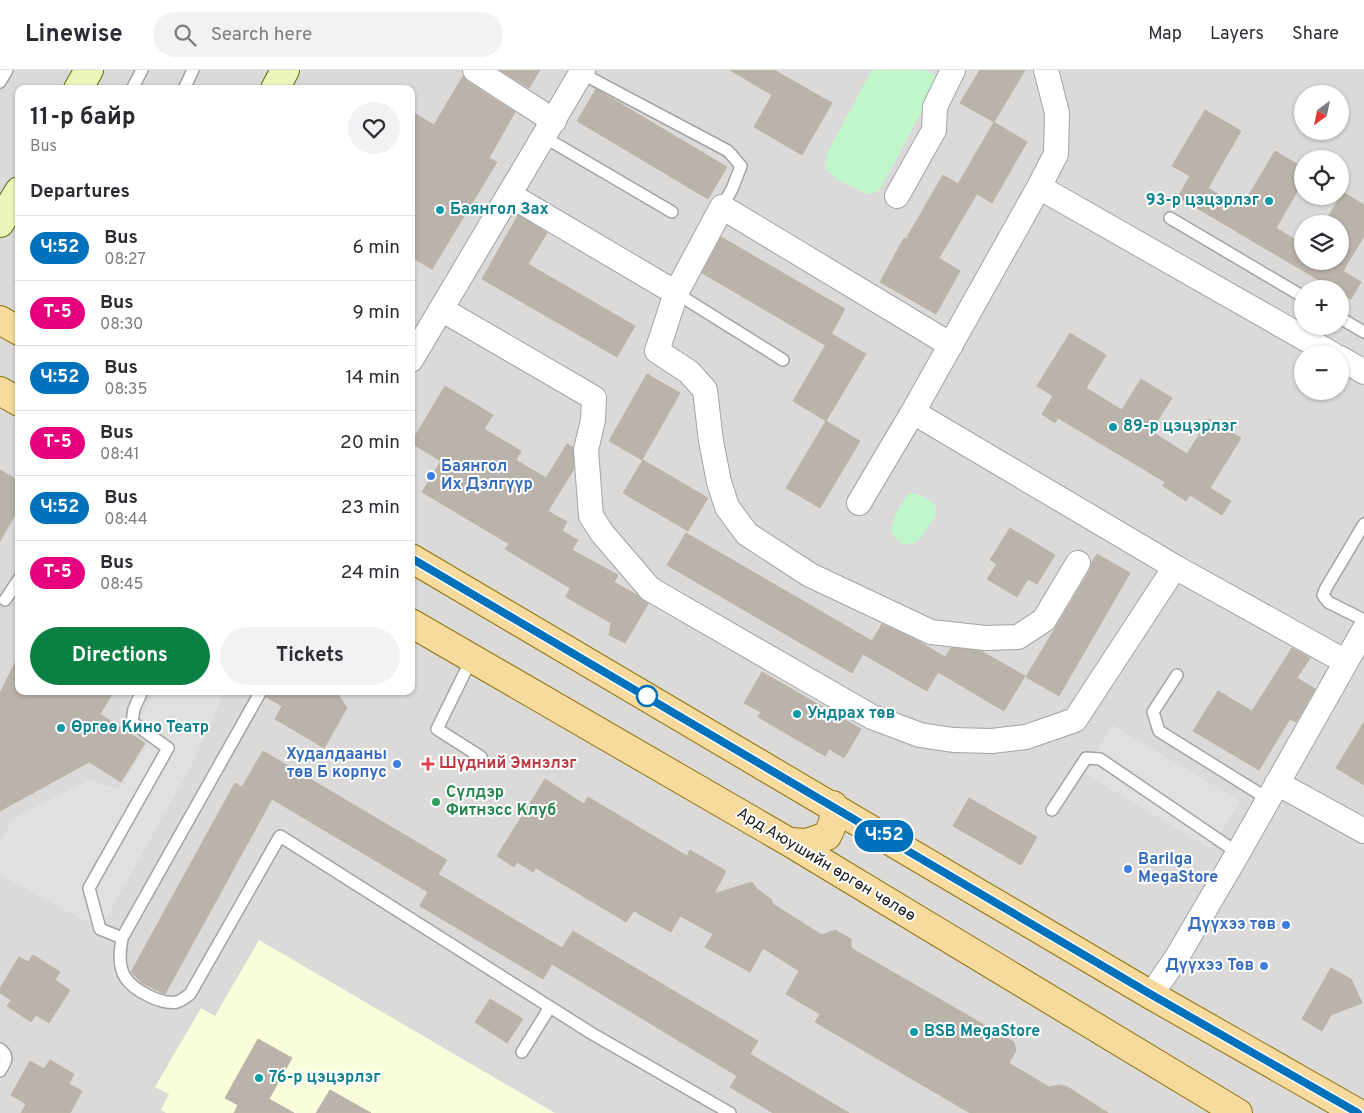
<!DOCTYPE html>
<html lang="en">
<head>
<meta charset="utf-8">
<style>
	body { margin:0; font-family:Overpass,sans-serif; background:#f2f2f3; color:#2b2b33; height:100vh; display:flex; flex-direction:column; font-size:19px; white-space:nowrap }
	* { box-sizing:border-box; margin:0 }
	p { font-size:16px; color:#7c7c81 }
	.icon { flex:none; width:28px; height:28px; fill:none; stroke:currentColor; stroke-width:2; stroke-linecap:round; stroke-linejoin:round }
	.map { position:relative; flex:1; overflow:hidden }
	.drawer { position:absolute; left:15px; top:15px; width:400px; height:610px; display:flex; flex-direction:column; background:#fff; border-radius:10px; box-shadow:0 1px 4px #0004 }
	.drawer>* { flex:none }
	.badge { padding:0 10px; border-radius:16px; font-size:18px; line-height:32px }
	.needle { width:32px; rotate:213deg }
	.fabs { position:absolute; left:1294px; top:15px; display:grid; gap:10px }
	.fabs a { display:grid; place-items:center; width:55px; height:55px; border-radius:50%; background:#fff; box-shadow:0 1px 4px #0004; font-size:25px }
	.map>.badge { position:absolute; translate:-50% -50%; box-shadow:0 0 0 2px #fff }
	h2 { padding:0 15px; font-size:19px; line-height:45px }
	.round { display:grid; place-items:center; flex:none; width:52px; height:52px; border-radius:26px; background:#f2f2f3 }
	.headline { display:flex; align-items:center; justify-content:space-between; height:85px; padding:0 15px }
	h1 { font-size:24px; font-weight:700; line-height:38px }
	.button { display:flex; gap:10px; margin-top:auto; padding:10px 15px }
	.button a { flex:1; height:58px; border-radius:30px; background:#0b8043; color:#fff; font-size:20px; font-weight:700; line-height:58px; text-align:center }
	.button a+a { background:#f2f2f3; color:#2b2b33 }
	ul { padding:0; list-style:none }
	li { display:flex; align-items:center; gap:15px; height:65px; padding:0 15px; border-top:1px solid #e1e1e2 }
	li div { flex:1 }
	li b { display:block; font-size:19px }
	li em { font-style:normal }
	li .badge { min-width:55px; font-weight:700; text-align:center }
	header { display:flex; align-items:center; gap:30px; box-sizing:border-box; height:70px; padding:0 25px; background:#fff; border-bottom:1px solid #e1e1e2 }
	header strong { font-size:24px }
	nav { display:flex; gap:28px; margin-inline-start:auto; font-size:18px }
	.search { width:350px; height:45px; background:#f2f2f3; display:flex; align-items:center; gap:12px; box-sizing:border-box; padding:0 18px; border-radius:28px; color:#7c7c81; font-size:19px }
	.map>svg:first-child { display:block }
	.residential { fill:#dbdad9; fill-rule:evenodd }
	.education { fill:#f9fddc }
	.park { fill:#c1f6cc }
	.parking { fill:#e0e0e0 }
	.building { fill:#bab3ac; stroke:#beb4a6 }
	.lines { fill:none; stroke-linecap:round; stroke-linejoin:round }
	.service-casing { stroke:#a3a3a3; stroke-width:14 }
	.minor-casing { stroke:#a3a3a3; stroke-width:26 }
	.secondary-casing { stroke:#566d0a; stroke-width:30 }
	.primary-casing { stroke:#8e7207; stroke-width:30 }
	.service { stroke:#fff; stroke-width:11 }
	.minor { stroke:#fff; stroke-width:24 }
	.secondary { stroke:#ebf6b8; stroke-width:28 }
	.primary { stroke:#f7db9e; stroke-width:28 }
	.line-casing { stroke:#fff; stroke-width:11 }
	.line { stroke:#0072bc; stroke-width:8 }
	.culture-dot { fill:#0f9aa8; stroke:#fff; stroke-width:2 }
	.shop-dot { fill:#3f7fe0; stroke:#fff; stroke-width:2 }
	.stop-dot { fill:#fff; stroke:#0072bc; stroke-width:2.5 }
	.health-dot { fill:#e0444e; stroke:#fff; stroke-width:2 }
	.leisure-dot { fill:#2e9e5b; stroke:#fff; stroke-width:2 }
	.labels { text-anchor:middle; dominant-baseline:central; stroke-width:4; stroke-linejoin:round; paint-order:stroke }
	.culture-label { font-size:16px; font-weight:bold; fill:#0d838f; stroke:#fff; text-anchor:start }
	.shop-label { font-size:16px; font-weight:bold; fill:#366cbe; stroke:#fff; text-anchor:end }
	.health-label { font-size:16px; font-weight:bold; fill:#be3a42; stroke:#fff; text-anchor:start }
	.leisure-label { font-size:16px; font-weight:bold; fill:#27864d; stroke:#fff; text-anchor:start }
	.street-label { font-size:16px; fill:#1c1c1c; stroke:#fff }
</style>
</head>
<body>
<header>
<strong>Linewise</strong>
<div class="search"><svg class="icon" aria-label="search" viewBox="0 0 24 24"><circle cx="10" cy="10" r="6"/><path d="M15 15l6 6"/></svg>Search here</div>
<nav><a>Map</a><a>Layers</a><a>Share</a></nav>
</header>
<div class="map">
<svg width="1364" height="1043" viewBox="0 0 1364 1043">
	<rect width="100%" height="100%" fill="#edebe3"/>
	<!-- residential -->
	<path class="residential" d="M0 0H1364V1043H0ZM19 19H411V621H19ZM1302 24H1340V61H1302ZM1302 89H1340V126H1302ZM1302 154H1340V191H1302ZM1302 219H1340V256H1302ZM1302 284H1340V321H1302Z"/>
	<!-- education -->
	<path class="education" d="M259 870 555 1043H166L161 1040 169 1024 155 1017 201 938 215 946Z"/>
	<!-- park -->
	<path class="park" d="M872 0H926L941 9 913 57 888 105 878 122 867 124 838 110 825 99 828 81Z
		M911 423 923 426 936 435 935 447 921 468 913 474H902L891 463C892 448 900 432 911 423Z"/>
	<!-- parking -->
	<path class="parking" d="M155 621H225L192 694 100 859 0 805V772L14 748 90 709 119 720 157 658 139 648Z
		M1112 655 1240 731 1211 779 1084 703Z"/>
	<!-- building -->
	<path class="building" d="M500 0H540L529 18Z
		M730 0H774L832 33 802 85 754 57 772 25Z
		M980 0H1025L994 52 960 33Z
		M463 6 468 12 515 42 489 88 497 92 432 199 411 187V41L434 55Z
		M596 19 727 97 708 129 577 51Z
		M1205 40 1241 61 1208 118 1241 138 1275 81 1302 97V113L1276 158 1302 174V191H1340V154H1324L1343 122 1364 135V166L1343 201 1361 212 1351 229 1340 223V219H1334L1178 127 1190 106 1172 96Z
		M994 52 1027 72 992 133 977 124 939 188 960 201 936 244 880 212 904 168 906 169 943 105 958 114Z
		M518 145 547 163 528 194 635 256 617 287 482 209Z
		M721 167 845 239 825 275 702 203Z
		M1070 263 1106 285 1086 318 1122 340 1141 309 1172 328 1151 361 1187 384 1209 349 1241 368 1210 418 1231 431 1222 445 1190 425 1186 431 1163 416 1165 412 1058 348 1055 353 1042 344 1053 326 1037 316Z
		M832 264 866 284 826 351 793 331Z
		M647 304 680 323 642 390 609 371Z
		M445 316 493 345 484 359 521 381 516 390 546 408 567 374 573 377 574 399 548 441 567 452 562 461 578 470 572 480 618 505 614 512 637 525 648 534 625 573 609 565 611 553 566 527 570 518 505 479 509 474 422 422 441 391 411 373Z
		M826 351 860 371 820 438 786 418Z
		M643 390 708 428 688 461 623 423Z
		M0 400 19 411V438L0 471Z
		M1010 458 1055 485 1037 514 1028 509 1017 527 987 509 997 494 990 490Z
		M686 463 872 571 882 554 920 572 945 587 951 578 981 581 1025 606 1004 641 938 602 927 621 863 584 852 603 667 495Z
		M1097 484 1130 503 1059 626 1026 607 1090 500 1092 492Z
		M1292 578 1310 588 1297 608 1315 619 1296 652 1290 649 1259 700 1193 661 1218 621 1252 641Z
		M19 585V621H114L100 644 145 673 121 712 89 692 0 741V623Z
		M762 602 861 659 844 688 829 679 825 686 758 647 761 642 744 633Z
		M268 621H336L347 638 324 678 275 649 282 636 266 627Z
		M1364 652V715L1336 698Z
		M263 681 447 790 438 804 562 878 573 861 758 971 750 984 849 1043H773L730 1017 737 1006 552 894 543 909 420 836 428 822 272 729 165 924 142 913 131 902 235 713 242 717Z
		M545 709 584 734 588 727 687 786 690 780 726 801 714 824 752 812 757 819 771 829 773 834 822 865 835 860 851 869V878L1014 972 1016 981 1009 993 1049 1017 1059 1015 1068 1017 1108 1043H970L815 952 820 944 786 924 799 901 763 878 750 902 705 877 713 864 680 846 671 862 634 841 626 852 536 798 533 802 517 792 514 797 497 786Z
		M969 728 1037 767 1021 795 953 756Z
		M33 885 60 902 55 910 70 920 49 953 36 945 31 952 7 936 11 930 0 923V918L19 887 28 892Z
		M1331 898 1351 909 1362 933 1331 945 1322 961 1302 949Z
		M490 929 523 949 507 973 475 952Z
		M258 969 292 988 269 1029 294 1043H234L238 1035 225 1028Z
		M50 990 74 1004 69 1014 82 1021 70 1043H21L26 1034 11 1025 30 991 44 999Z
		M330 1020 371 1043H316Z"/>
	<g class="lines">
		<defs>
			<path id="service" d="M581 3 728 81 741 96 732 119 722 137
				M0 12 7 0
				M132 19 142 0
				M184 19 193 0
				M544 67 672 142
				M1170 148 1302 226
				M676 223 783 290
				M1340 248 1364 262
				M1364 454 1326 518 1323 525 1328 532 1364 550
				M5 530 19 509
				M472 588 437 659 481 687
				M1177 605 1153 642 1159 661 1268 729
				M261 621 122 868C120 882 118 895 125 907 133 920 161 935 177 932 181 931 186 927 190 924L280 766 591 963 730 1043
				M1052 740 1086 688 1100 689 1238 783
				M122 868 100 859 89 818 168 678 132 652 134 639 142 621
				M0 979C10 986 5 993 0 1001
				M522 982 550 937"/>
			<path id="minor" d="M475 0 554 51
				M1039 117 1332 284
				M510 125 676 223
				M897 126 934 60 935 37 953 0
				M441 239 594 328 593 350 586 380 591 446 602 463 650 519 872 647 920 665 953 670 992 671 1026 667 1075 650 1175 497
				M951 275 722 137 676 223 657 281 689 302 705 320 711 371 719 412 727 437 747 464 810 505 931 562 985 568 1018 567 1044 550 1078 493
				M1340 288 1364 302
				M411 290 583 0
				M913 342 1175 497 1346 592
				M859 433 913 342 1039 117 1056 84 1057 43 1046 0
				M1277 713 1364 761
				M1151 925 1177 887 1238 783 1364 560"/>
			<path id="secondary" d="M78 19 89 0
				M275 19 285 0
				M0 153 19 121"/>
			<path id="primary" d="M0 250 19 261
				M0 321 19 332
				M411 488 1151 925 1358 1043
				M411 553 789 772 1238 1043
				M789 772 807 773 827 766C833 755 835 748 833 735"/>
		</defs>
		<!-- service casing -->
		<use href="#service" class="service-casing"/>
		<!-- minor casing -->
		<use href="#minor" class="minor-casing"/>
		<!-- secondary casing -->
		<use href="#secondary" class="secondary-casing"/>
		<!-- primary casing -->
		<use href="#primary" class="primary-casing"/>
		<!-- service -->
		<use href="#service" class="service"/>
		<!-- minor -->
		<use href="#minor" class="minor"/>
		<!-- secondary -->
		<use href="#secondary" class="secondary"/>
		<!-- primary -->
		<use href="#primary" class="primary"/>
	</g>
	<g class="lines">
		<defs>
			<path id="line" d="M411 488 1152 925 1358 1043"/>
		</defs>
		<!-- line casing -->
		<use href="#line" class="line-casing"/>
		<!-- line -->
		<use href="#line" class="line"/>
	</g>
	<!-- markers -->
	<g class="culture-dot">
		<circle cx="1269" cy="131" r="5"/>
		<circle cx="440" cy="140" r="5"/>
		<circle cx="1113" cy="357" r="5"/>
		<circle cx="797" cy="644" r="5"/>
		<circle cx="61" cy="658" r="5"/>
		<circle cx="914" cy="962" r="5"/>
		<circle cx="259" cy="1008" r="5"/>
	</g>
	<g class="shop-dot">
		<circle cx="431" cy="406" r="5"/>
		<circle cx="397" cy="694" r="5"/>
		<circle cx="1128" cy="799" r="5"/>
		<circle cx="1286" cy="855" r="5"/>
		<circle cx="1264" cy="896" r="5"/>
	</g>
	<circle class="stop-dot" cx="647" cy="626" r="10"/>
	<path class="health-dot" d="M425.5 686.5h5v5h5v5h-5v5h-5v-5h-5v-5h5z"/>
	<circle class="leisure-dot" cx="436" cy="732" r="5"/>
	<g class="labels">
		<!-- culture labels -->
		<g class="culture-label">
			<text x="1259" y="131" text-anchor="end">93-р цэцэрлэг</text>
			<text x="450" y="140">Баянгол Зах</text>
			<text x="1123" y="357">89-р цэцэрлэг</text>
			<text x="807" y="644">Ундрах төв</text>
			<text x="71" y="658">Өргөө Кино Театр</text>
			<text x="924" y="962">BSB MegaStore</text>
			<text x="269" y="1008">76-р цэцэрлэг</text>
		</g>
		<!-- shop labels -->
		<g class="shop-label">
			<text x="441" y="397" text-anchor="start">Баянгол<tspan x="441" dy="18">Их Дэлгүүр</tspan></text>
			<text x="387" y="685">Худалдааны<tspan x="387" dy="18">төв Б корпус</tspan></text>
			<text x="1138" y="790" text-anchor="start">Barilga<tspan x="1138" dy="18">MegaStore</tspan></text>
			<text x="1276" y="855">Дүүхээ төв</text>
			<text x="1254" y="896">Дүүхээ Төв</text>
		</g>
		<!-- health labels -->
		<g class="health-label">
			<text x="439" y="694">Шүдний Эмнэлэг</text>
		</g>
		<!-- leisure labels -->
		<g class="leisure-label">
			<text x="446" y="723">Сүлдэр<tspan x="446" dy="18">Фитнэсс Kлуб</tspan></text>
		</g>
		<!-- street labels -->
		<g class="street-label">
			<text transform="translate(826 795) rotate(31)">Ард Аюушийн өргөн чөлөө</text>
		</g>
	</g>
</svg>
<div class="fabs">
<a><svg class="needle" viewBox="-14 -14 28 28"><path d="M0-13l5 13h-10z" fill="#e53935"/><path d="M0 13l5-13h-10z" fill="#7c7c81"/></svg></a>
<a><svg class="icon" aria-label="locate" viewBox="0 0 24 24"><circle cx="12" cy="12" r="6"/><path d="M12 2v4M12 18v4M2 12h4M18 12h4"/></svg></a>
<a><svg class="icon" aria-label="layers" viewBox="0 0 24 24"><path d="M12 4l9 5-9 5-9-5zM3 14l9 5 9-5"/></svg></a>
<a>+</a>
<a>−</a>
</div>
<b class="badge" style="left:884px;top:766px;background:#0072bc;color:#fff">Ч:52</b>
<section class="drawer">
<div class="headline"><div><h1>11-р байр</h1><p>Bus</p></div><a class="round"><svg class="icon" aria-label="heart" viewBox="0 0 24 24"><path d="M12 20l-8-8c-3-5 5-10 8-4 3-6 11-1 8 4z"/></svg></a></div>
<h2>Departures</h2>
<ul>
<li><span class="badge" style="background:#0072bc;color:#fff">Ч:52</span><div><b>Bus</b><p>08:27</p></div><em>6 min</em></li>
<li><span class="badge" style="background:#e6007e;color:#fff">Т-5</span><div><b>Bus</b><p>08:30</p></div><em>9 min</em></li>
<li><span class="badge" style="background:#0072bc;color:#fff">Ч:52</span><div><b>Bus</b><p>08:35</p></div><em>14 min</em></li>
<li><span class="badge" style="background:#e6007e;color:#fff">Т-5</span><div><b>Bus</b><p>08:41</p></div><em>20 min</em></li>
<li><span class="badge" style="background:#0072bc;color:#fff">Ч:52</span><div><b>Bus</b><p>08:44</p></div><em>23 min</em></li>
<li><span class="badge" style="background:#e6007e;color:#fff">Т-5</span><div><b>Bus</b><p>08:45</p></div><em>24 min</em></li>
</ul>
<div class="button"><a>Directions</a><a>Tickets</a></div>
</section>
</div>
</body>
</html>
